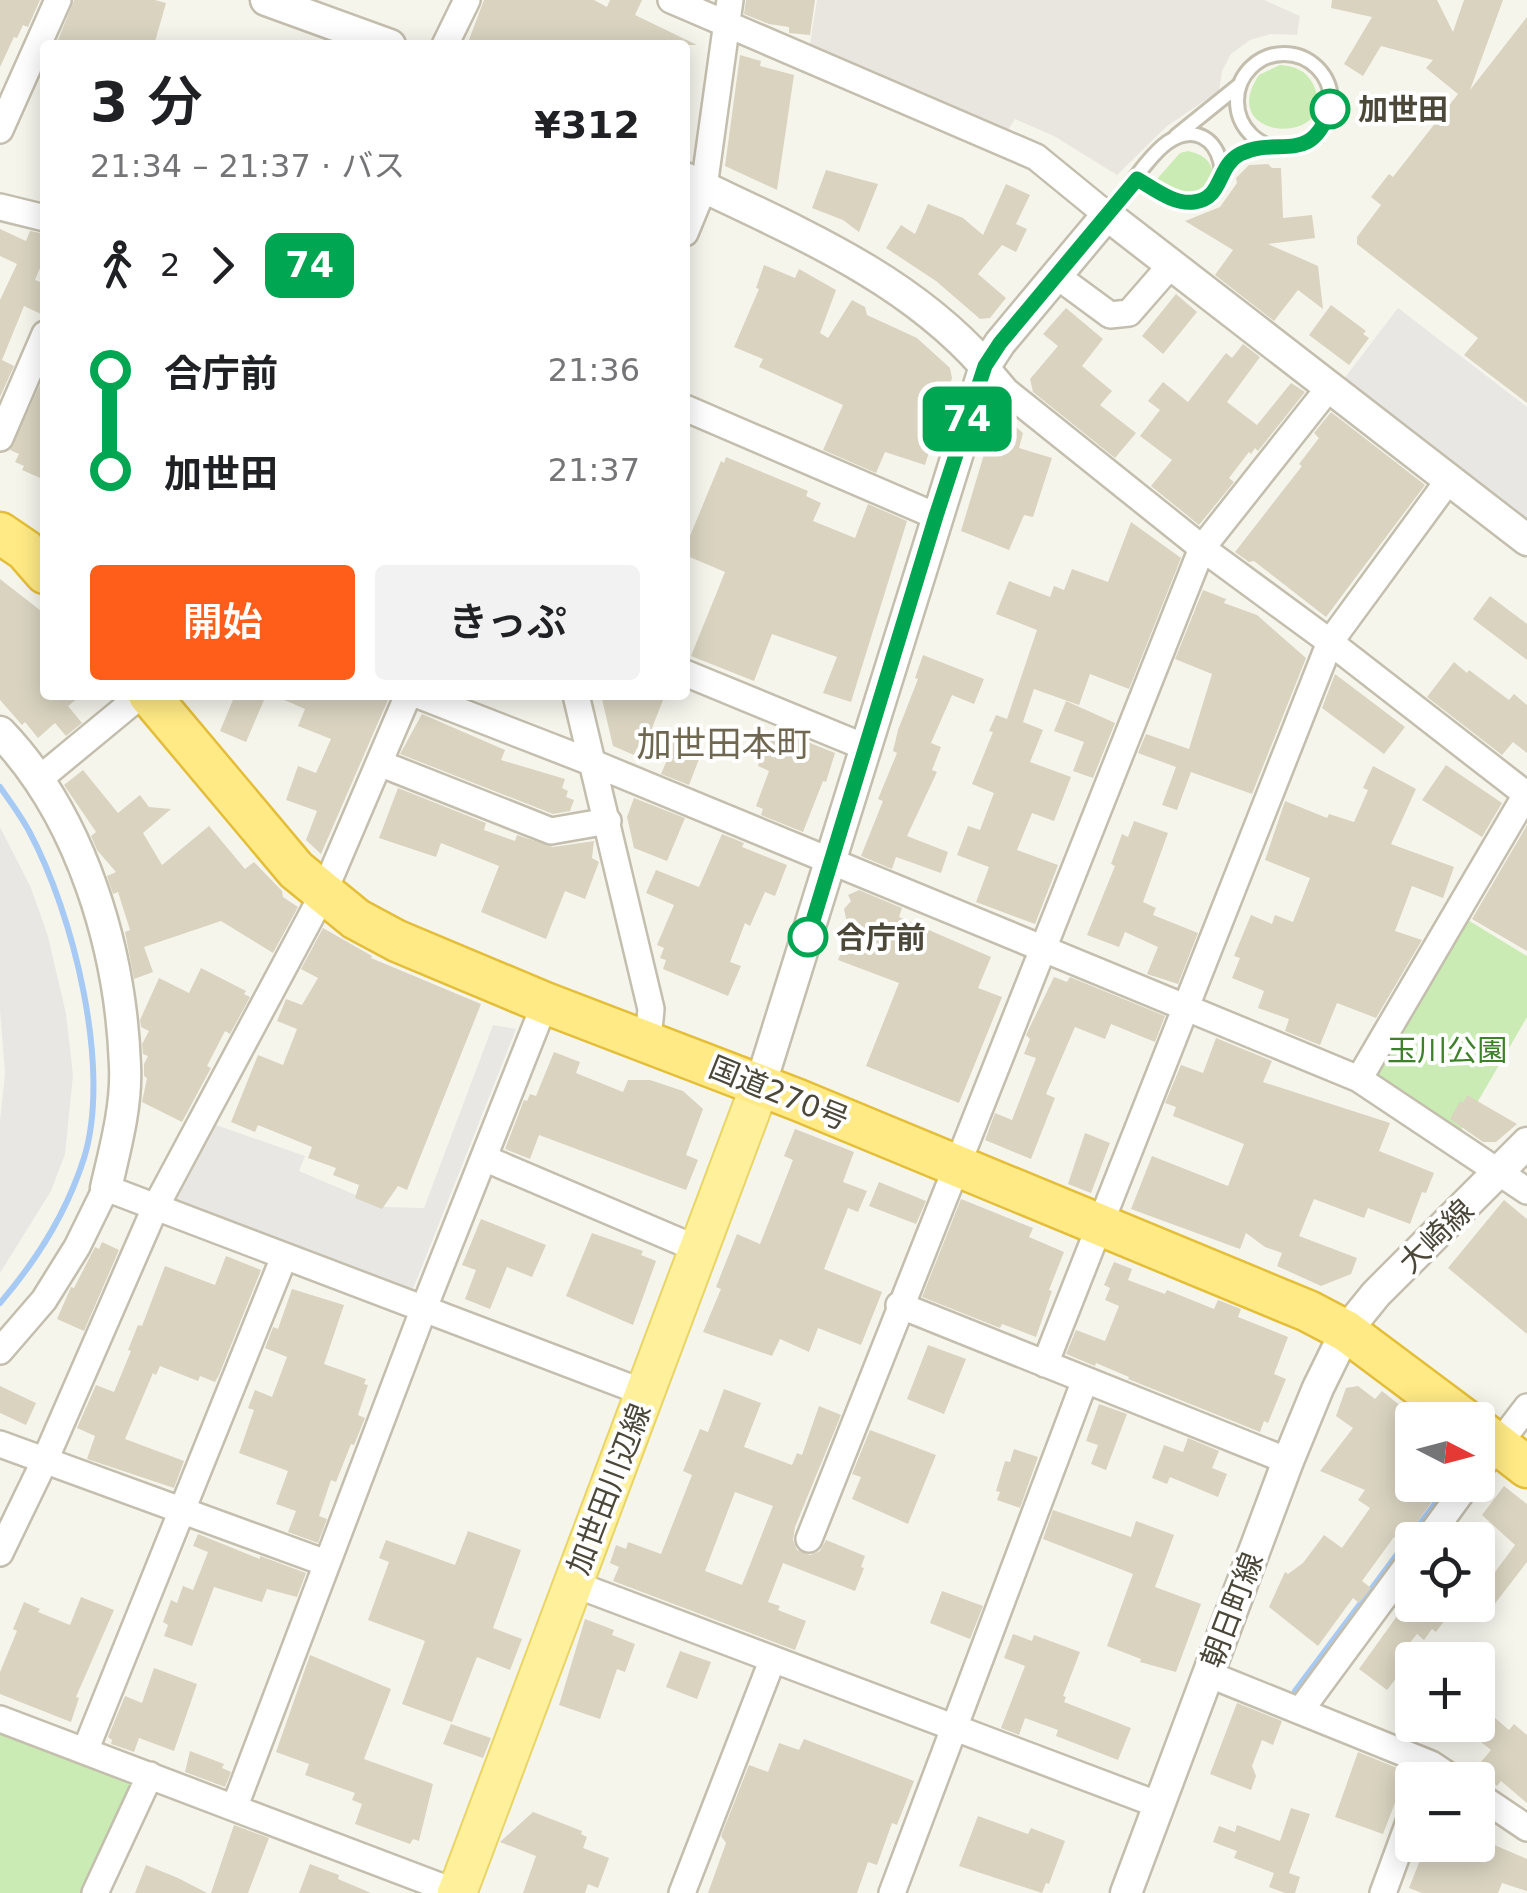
<!DOCTYPE html>
<html lang="ja">
<head>
<meta charset="utf-8">
<style>
	body { margin:0; font-family:"DejaVu Sans","Noto Sans JP",sans-serif; background:#f2f2f2; color:#202124; height:100vh; display:flex; flex-direction:column; font-size:38px; white-space:nowrap }
	* { box-sizing:border-box; margin:0 }
	p { font-size:32px; color:#757577 }
	.icon { flex:none; width:55px; height:55px; fill:none; stroke:currentColor; stroke-width:2; stroke-linecap:round; stroke-linejoin:round }
	.map { position:relative; flex:1; overflow:hidden }
	.details { position:absolute; left:40px; top:40px; width:650px; height:660px; display:flex; flex-direction:column; background:#fff; border-radius:10px; box-shadow:0 5px 25px #0003 }
	.details>* { flex:none }
	.badge { padding:0 20px; border-radius:15px; font-size:35px; line-height:65px }
	.needle { width:65px; rotate:96deg }
	.controls { position:absolute; left:1395px; top:1402px; display:grid; gap:20px }
	.controls a { display:grid; place-items:center; width:100px; height:100px; border-radius:10px; background:#fff; box-shadow:0 5px 25px #0003; font-size:50px }
	.map>.badge { position:absolute; translate:-50% -50%; box-shadow:0 0 0 5px #fff }
	.legs { display:flex; align-items:center; gap:15px; height:110px; padding:0 50px; font-size:32px }
	.legs p { margin-inline-start:auto }
	.overview { display:flex; align-items:center; justify-content:space-between; height:170px; padding:0 50px }
	h1 { font-size:55px; font-weight:600; line-height:75px }
	.action { display:flex; gap:20px; margin-top:auto; padding:20px 50px }
	.action a { flex:1; height:115px; border-radius:10px; background:#ff5d1a; color:#fff; font-size:40px; font-weight:600; line-height:115px; text-align:center }
	.action a+a { background:#f2f2f2; color:#202124 }
	ul { padding:0 50px; list-style:none }
	li { display:flex; align-items:center; gap:35px; height:100px; font-size:38px }
	li i { display:grid; place-items:center; width:15px; height:100%; margin:0 12px; background:currentColor }
	li i::after { content:''; width:25px; height:25px; margin:-12px; border:8px solid; border-radius:50%; background:#fff }
	li p { margin-inline-start:auto }
	li:first-child i { background:linear-gradient(#0000 50%,currentColor 0) }
	li:last-child i { background:linear-gradient(currentColor 50%,#0000 0) }
	.map>svg:first-child { display:block }
	.industrial { fill:#e9e6e0 }
	.green { fill:#caebb4 }
	.parking { fill:#e8e7e3 }
	.lines { fill:none; stroke-linecap:round; stroke-linejoin:round }
	.stream { stroke:#a7caf4; stroke-width:6 }
	.building { fill:#d9d3c0; fill-rule:evenodd }
	.service-casing { stroke:#c3bead; stroke-width:18 }
	.minor-casing { stroke:#c3bead; stroke-width:30 }
	.tertiary-casing { stroke:#c3bead; stroke-width:35 }
	.primary-casing { stroke:#e9d567; stroke-width:42 }
	.trunk-casing { stroke:#e4be38; stroke-width:45 }
	.service { stroke:#fff; stroke-width:12 }
	.minor { stroke:#fff; stroke-width:25 }
	.tertiary { stroke:#fff; stroke-width:30 }
	.primary { stroke:#fff19c; stroke-width:38 }
	.trunk { stroke:#ffea85; stroke-width:40 }
	.line-1-casing { stroke:#fff; stroke-width:22 }
	.line-1 { stroke:#00a651; stroke-width:15 }
	.stop-1-dot { fill:#fff; stroke:#00a651; stroke-width:5 }
	.labels { text-anchor:middle; dominant-baseline:central; stroke-width:8; stroke-linejoin:round; paint-order:stroke }
	.stop-label { font-size:30px; font-weight:bold; fill:#4b4739; stroke:#fff; text-anchor:start }
	.park-label { font-size:30px; fill:#3d8128; stroke:#fff }
	.street-label { font-size:30px; fill:#4b4739; stroke:#fff }
	.quarter-label { font-size:35px; fill:#6f674f; stroke:#fff }
</style>
</head>
<body>
<div class="map">
<svg width="1527" height="1893" viewBox="0 0 1527 1893">
	<rect width="100%" height="100%" fill="#f6f5ec"/>
	<!-- industrial -->
	<path class="industrial" d="M817 0H1264L1300 16 1297 35 1271 34 1250 40 1231 54 1222 71 1219 91 1167 126 1117 175 1054 136 1015 119 1008 130 809 50Z"/>
	<!-- green -->
	<path class="green" d="M1280 65C1294 66 1306 70 1313 84 1344 147 1213 143 1259 75Z
		M1188 151C1207 155 1217 166 1211 186 1193 203 1175 190 1157 179L1180 153Z
		M1463 917 1527 956V1017L1460 1132 1378 1078 1376 1064Z
		M0 1730 132 1780 134 1791 84 1893H0Z"/>
	<!-- parking -->
	<path class="parking" d="M1398 308 1527 407V525L1340 384Z
		M0 827 31 888 48 936 66 1014 73 1075 65 1154 51 1191 0 1273V1120L5 1074 0 1010Z
		M493 1025 516 1029 411 1294 174 1204 216 1125 305 1156 299 1171 384 1207 424 1208Z"/>
	<g class="lines">
		<!-- stream -->
		<path class="stream" d="M0 787C10 801 21 816 29 831 73 913 112 1068 84 1158 67 1212 37 1260 0 1303
			M1295 1691 1449 1485"/>
	</g>
	<!-- building -->
	<path class="building" d="M0 0H40L28 27 23 25 17 38 14 37 0 67Z
		M74 0H155L166 3 154 45H56Z
		M484 0H594L607 7 610 0H642L635 15 697 45H467Z
		M746 0H815L810 35 789 33V27L769 24 744 14Z
		M1332 0H1437L1453 32 1464 0H1503L1470 90 1527 17V403L1464 355 1478 338 1357 244V237L1381 205 1371 197 1389 174 1393 177 1458 94 1426 68 1433 60 1381 46 1363 76 1344 64 1372 17 1331 8Z
		M740 55 761 61 760 66 794 75 777 190 725 166Z
		M1268 164 1272 168H1281L1283 218 1312 215 1315 238 1268 244 1318 266 1323 309 1298 290 1274 321 1215 275 1233 250 1185 221 1220 207 1237 183 1236 178 1249 165Z
		M826 170 878 184 859 232 843 220 812 208Z
		M1006 184 1030 195 1016 224 1027 229 1016 252 1002 245 978 274 1006 298 990 318 980 319 936 281 886 248 901 225 915 234 928 204 963 218 983 235Z
		M0 229 26 241 30 231 45 234V256L35 280 45 284V316L24 306 2 360 14 366 0 397V300L17 264 0 256Z
		M764 265 795 278 799 269 836 290 820 333 828 338 852 300 865 307 867 315 917 338 950 368 952 378 925 465 885 452 876 473 823 450 843 405 759 367 763 359 734 347 759 289 756 288Z
		M1176 294 1197 312 1163 354 1142 336Z
		M1331 305 1366 331 1363 334 1369 338 1349 365 1309 335Z
		M1066 308 1103 339 1082 366 1112 391 1100 405 1136 433 1115 458 1033 392 1030 379 1058 346 1043 334Z
		M1243 344 1260 357 1227 402 1257 425 1291 383 1305 392 1258 451 1255 448 1251 454 1249 452 1229 478 1234 482 1199 525 1151 486 1172 460 1140 436 1160 410 1148 401 1163 382 1188 402 1226 353 1232 358Z
		M43 378 45 379V480L22 470 24 466 15 462 19 454 10 450Z
		M997 411 1023 433 1019 448 1052 458 1033 517 1024 515 1009 550 961 531Z
		M1331 412 1425 485 1326 617 1254 561 1249 562 1235 552 1302 466 1299 464 1319 438 1314 433Z
		M726 457 808 491 806 496 821 503 813 521 855 538 868 504 907 521 851 702 823 693 837 657 772 634 754 681 691 656 725 572 685 555V548L721 461 724 463Z
		M1131 522 1181 558 1129 689 1090 674 1079 705 1034 689 1023 722 1043 730 1030 762 1071 777 1054 821 1032 813 1017 850 1058 865 1035 924 976 902 989 867 957 855 968 826 980 830 994 793 972 784 993 732 989 731 996 715 1007 719 1037 630 996 614 1009 581 1050 597 1054 586 1064 590 1072 569 1108 582Z
		M0 579 45 614V695H82L68 706 82 723 66 736 55 723 38 738 25 722 22 725 0 700Z
		M1203 590 1226 599 1224 603 1257 615 1306 658 1252 794 1191 772 1177 810 1162 805 1176 767 1138 753 1146 734 1189 749 1212 674 1175 659Z
		M1490 596 1527 624V660L1473 619Z
		M923 655 984 679 974 704 952 695 931 743 941 747 932 770 937 772 907 836 948 852 941 873 896 857 892 869 861 856 883 801 878 799 897 753 893 751 898 730 918 679 915 678Z
		M1454 662 1467 673 1469 670 1509 700 1514 694 1527 705V753L1513 742 1502 755 1427 697Z
		M1335 674 1405 727 1384 754 1322 708Z
		M235 695H251L264 700 246 742 220 731Z
		M273 695H390L321 854 306 840 317 811 286 800 298 766 316 773 331 739 298 726 305 709Z
		M601 695H665L650 733 701 754 689 785 661 774 667 760 637 748 634 755 613 746Z
		M1066 701 1115 723 1093 778 1073 771 1084 742 1054 731Z
		M422 714 505 750 501 760 565 779 562 788 568 791 566 797 574 800 570 811 553 814 400 754Z
		M790 735 835 753 826 782 823 781 803 832 761 815 763 809 756 806 769 771 758 766 769 738 786 745Z
		M1446 765 1502 803 1482 837 1422 800Z
		M1373 766 1416 789 1391 844 1454 867 1443 898 1412 886 1395 931 1422 940 1376 1018 1337 1003 1320 1045 1285 1031 1289 1019 1258 1008 1264 991 1232 978 1240 958 1234 956 1251 915 1272 924 1275 915 1293 922 1310 878 1265 860 1285 801 1327 818 1329 814 1354 822 1368 790 1363 788Z
		M83 770 118 813 140 795 149 807 171 809 143 833 162 865 209 826 245 869 254 862 282 891 283 897 298 907 273 953 221 921 144 947 153 972 134 979 125 932 130 930 118 892 113 894 107 876 116 872 97 850 91 836 96 832 64 785Z
		M398 788 486 823 484 830 515 841 517 835 553 847 594 841 592 858 599 862 585 899 565 891 546 939 481 912 499 866 441 843 436 857 379 838Z
		M634 798 685 818 667 861 634 848 627 817Z
		M1134 821 1168 833 1143 902 1156 908 1153 915 1198 933 1178 984 1147 974 1158 947 1125 932 1119 947 1087 935 1115 866 1111 864 1122 834 1128 837Z
		M1527 825V951L1472 919Z
		M722 834 744 843 742 847 787 865 775 896 765 892 750 926 745 923 730 962 741 966 728 996 663 969 666 960 660 958 664 948 657 945 674 905 646 893 656 870 699 887Z
		M859 890 902 908 899 917 991 957 978 988 1002 997 959 1103 866 1066 899 983 838 960 849 932 844 909 851 901 848 895Z
		M323 928 372 956 371 958 481 1004 407 1190 398 1186 382 1209 355 1198 359 1185 333 1175 336 1168 308 1158 312 1147 258 1125 255 1132 231 1122 258 1055 283 1065 297 1029 277 1021 286 999 302 1005 318 978 301 969Z
		M201 968 246 991 244 994 250 997 230 1034 225 1031 207 1066 211 1068 182 1122 142 1102 147 1078 144 1076V1064L148 1056 143 1054 142 1044 149 1031 141 1027 140 1020 159 978 189 993Z
		M1054 977 1067 982 1070 977 1165 1016 1155 1042 1111 1024 1105 1039 1075 1027 1046 1094 1055 1098 1031 1159 985 1140 995 1113 1012 1120 1036 1058 1024 1054 1030 1039 1026 1035Z
		M1216 1038 1272 1061 1263 1082 1390 1123 1379 1151 1434 1173 1426 1193 1422 1192 1410 1224 1368 1208 1364 1218 1314 1199 1299 1236 1357 1258 1351 1274 1321 1286 1277 1266 1282 1253 1265 1247 1246 1233 1240 1249 1131 1209 1152 1156 1228 1186 1244 1144 1173 1116 1176 1107 1165 1103 1181 1065 1203 1073Z
		M554 1052 580 1062 576 1073 623 1092 628 1080H650L683 1091 703 1109 686 1155 698 1160 686 1190 539 1135 530 1159 505 1149 524 1100 527 1101 530 1094 536 1096Z
		M1467 1095 1517 1124 1496 1142H1483L1450 1119 1460 1101 1463 1103Z
		M795 1129 854 1152 843 1182 867 1191 858 1212 848 1208 824 1269 882 1292 861 1345 818 1328 809 1352 780 1339 772 1356 703 1332 721 1289 716 1287 737 1234 760 1244 793 1160 784 1156Z
		M1085 1133 1110 1143 1091 1193 1068 1184Z
		M879 1182 926 1201 916 1224 869 1206Z
		M961 1199 1033 1228 1029 1237 1064 1252 1049 1290 1052 1291 1036 1337 1002 1324 1000 1328 922 1297Z
		M1504 1200 1527 1219V1334L1448 1268Z
		M481 1219 546 1245 532 1277 507 1267 490 1309 465 1299 476 1270 462 1265Z
		M592 1233 643 1251 641 1255 656 1261 633 1325 566 1296Z
		M102 1242 119 1250 84 1331 57 1319 71 1287 74 1288 95 1247 99 1249Z
		M226 1256 261 1270 219 1375 215 1382 200 1376 198 1381 160 1366 156 1375 153 1373 125 1439 184 1461 174 1488 87 1459 95 1436 77 1428 81 1419 96 1385 114 1392 131 1351 128 1350 138 1325 142 1326 165 1266 215 1285Z
		M1114 1262 1132 1269 1128 1280 1165 1294 1167 1290 1214 1309 1218 1300 1241 1309 1238 1317 1288 1337 1274 1374 1286 1379 1268 1423 1264 1421 1260 1432 1128 1379 1129 1377 1096 1363 1095 1366 1066 1354 1076 1330 1105 1341 1119 1306 1105 1300 1110 1288 1104 1285Z
		M292 1289 344 1305 324 1364 366 1379 364 1384 368 1385 358 1415 365 1418 354 1445 351 1444 336 1482 331 1480 319 1516 327 1519 318 1543 288 1532 296 1511 276 1504 288 1471 239 1453 254 1410 248 1408 255 1390 272 1397 287 1357 265 1348 273 1327 278 1329Z
		M928 1345 966 1359 944 1414 907 1399Z
		M0 1386 36 1403 26 1425 0 1413Z
		M1358 1386 1375 1399 1382 1391 1412 1415V1485H1444L1402 1543 1394 1537 1362 1581 1371 1588 1359 1603 1353 1598 1318 1646 1269 1607 1285 1572 1288 1574 1303 1563 1324 1535 1342 1548 1370 1508 1358 1500 1365 1490 1320 1471 1353 1428 1336 1416 1346 1388Z
		M724 1389 761 1403 744 1447 792 1465 797 1453 802 1455 819 1406 841 1415 795 1527 793 1540 797 1550 810 1555 820 1551 826 1540 865 1556 861 1567 864 1568 855 1591 783 1563 768 1602 780 1606 778 1610 806 1621 795 1650 613 1581 619 1567 610 1563 616 1545 626 1549 628 1542 661 1554 692 1475 683 1471 700 1429 708 1432ZM735 1492 773 1506 742 1585 705 1571Z
		M1099 1404 1127 1414 1106 1470 1091 1464 1098 1445 1086 1441Z
		M870 1430 936 1455 908 1524 852 1499 861 1477 852 1474Z
		M1188 1438 1219 1451 1212 1468 1227 1474 1218 1497 1170 1477 1167 1484 1152 1478 1164 1445 1183 1452Z
		M1014 1449 1038 1457 1020 1508 997 1500 1000 1492 996 1491 1005 1461 1010 1462Z
		M1504 1486 1527 1504V1562L1490 1610 1478 1601V1558L1495 1572 1515 1545 1482 1515Z
		M1053 1510 1131 1537 1136 1521 1174 1535 1155 1587 1201 1604 1176 1672 1140 1662 1141 1659 1107 1646 1133 1574 1043 1539Z
		M468 1531 521 1550 493 1628 522 1639 510 1670 477 1657 452 1722 402 1704 425 1641 368 1620 389 1562 379 1558 386 1540 455 1565Z
		M198 1534 260 1559V1556L306 1573 297 1597 267 1589 262 1602 214 1587 192 1646 164 1636 168 1625 163 1622 171 1600 177 1603 183 1586 193 1590 208 1552 193 1546Z
		M942 1591 983 1606 970 1639 930 1623Z
		M81 1597 114 1610 76 1697 79 1698 71 1722 0 1694V1672L17 1631 13 1629 24 1602 40 1609 38 1612 70 1625Z
		M1405 1605H1456L1436 1632 1432 1629 1424 1640 1417 1634 1395 1661 1404 1668 1387 1690 1359 1669Z
		M585 1619 614 1630 612 1635 635 1644 625 1672 617 1669 600 1719 559 1705Z
		M1013 1634 1032 1641 1034 1635 1080 1652 1063 1696 1066 1697 1064 1702 1131 1728 1118 1760 1056 1736 1058 1730 1025 1718 1019 1735 1001 1728 1025 1666 1004 1658Z
		M680 1651 711 1662 697 1699 666 1687Z
		M310 1655 391 1689 364 1759 433 1784 419 1841 413 1839 410 1844 355 1824 362 1804 352 1800 355 1793 305 1775 309 1764 276 1752Z
		M154 1668 197 1684 174 1751 139 1738 134 1752 111 1744 112 1740 108 1737 125 1696 142 1703Z
		M1237 1703 1282 1721 1273 1745 1262 1740 1252 1766 1256 1776 1251 1790 1210 1774Z
		M1488 1712 1509 1730 1514 1724 1527 1735V1803L1501 1781 1497 1786 1476 1768 1491 1750 1471 1734Z
		M451 1724 491 1738 483 1758 443 1744Z
		M804 1739 914 1781 897 1825 892 1823 877 1865 868 1862 857 1893H708L726 1843 721 1836 749 1765 768 1772 779 1743 799 1750Z
		M190 1751 224 1764 222 1768 231 1772 225 1787 185 1772Z
		M1358 1752 1407 1772 1383 1834 1335 1817Z
		M1291 1808 1310 1814 1289 1873 1300 1877 1295 1893H1285L1269 1887 1274 1873 1234 1858 1237 1851 1213 1842 1219 1826 1235 1832 1237 1825 1280 1841Z
		M533 1812 582 1831 581 1834 587 1837 583 1848 609 1858 598 1888 588 1884 585 1893H523L536 1856 500 1842Z
		M978 1816 1028 1834 1031 1828 1065 1841 1049 1884 1046 1883 1042 1893 959 1866Z
		M234 1825 269 1838 248 1893H211Z
		M1478 1838 1527 1859V1891L1502 1883 1498 1893H1422L1409 1888 1426 1845H1478Z
		M310 1864 339 1875 338 1879 371 1893H299Z
		M146 1865 178 1878 207 1893H135Z"/>
	<g class="lines">
		<defs>
			<path id="service" d="M1237 101a47 47 0 1 1 94 0a47 47 0 1 1-94 0Z
				M1176 136 1238 86
				M1223 167 1241 153 1271 146
				M1109 213C1125 193 1148 156 1168 142 1222 105 1247 209 1185 203 1168 201 1151 187 1137 179"/>
			<path id="minor" d="M671 0 1036 157 1107 215
				M445 45 467 0
				M0 130 58 0
				M0 207 45 218
				M685 233 704 187 730 0
				M1057 276 1110 315 1129 313 1170 266
				M985 366 1006 391 1202 548 1330 642 1527 795
				M685 408 936 516
				M0 438 45 334
				M685 673 865 747
				M418 695 593 763 1359 1079 1527 1191
				M576 695 651 1009 648 1040
				M379 763 551 831 608 821
				M38 780 141 695
				M1359 1079 1527 793
				M484 1158 700 1250
				M899 1305 1288 1461
				M0 1351 44 1300 77 1247 106 1188 645 1393
				M1045 1364 1330 642 1448 481
				M0 1444 326 1563
				M1478 1471 1527 1407
				M809 1539 1202 548 1328 389
				M1427 1540 1467 1485
				M0 1553 45 1460 155 1208 323 894 408 695
				M574 1584 1159 1805
				M1208 1674 1431 1764 1455 1780
				M1300 1711 1412 1559
				M0 1719 458 1893
				M85 1751 284 1257
				M1478 1795 1527 1828
				M235 1806 424 1308 545 1003
				M95 1893 150 1775
				M682 1893 772 1661
				M892 1893 1085 1380
				M1383 1893 1412 1814"/>
			<path id="tertiary" d="M266 0 390 45
				M685 178C792 230 905 275 985 366
				M0 732C82 817 121 950 125 1066 127 1106 115 1149 106 1188
				M760 1086 985 366 1000 343 1107 215 1527 540
				M1126 1893 1288 1461 1318 1388 1346 1331 1376 1294 1527 1143"/>
			<path id="primary" d="M457 1893 760 1086"/>
			<path id="trunk" d="M0 533 25 550 45 573
				M149 695 296 870 356 919 397 941 545 1003 798 1100 1308 1311 1346 1331 1465 1420
				M1478 1429 1527 1467"/>
		</defs>
		<!-- service casing -->
		<use href="#service" class="service-casing"/>
		<!-- minor casing -->
		<use href="#minor" class="minor-casing"/>
		<!-- tertiary casing -->
		<use href="#tertiary" class="tertiary-casing"/>
		<!-- primary casing -->
		<use href="#primary" class="primary-casing"/>
		<!-- trunk casing -->
		<use href="#trunk" class="trunk-casing"/>
		<!-- service -->
		<use href="#service" class="service"/>
		<!-- minor -->
		<use href="#minor" class="minor"/>
		<!-- tertiary -->
		<use href="#tertiary" class="tertiary"/>
		<!-- primary -->
		<use href="#primary" class="primary"/>
		<!-- trunk -->
		<use href="#trunk" class="trunk"/>
	</g>
	<g class="lines">
		<defs>
			<path id="line-1" d="M808 937 936 516 985 366 1000 343 1137 179C1153 188 1174 205 1194 202 1224 198 1216 167 1240 154 1279 135 1310 167 1330 109"/>
		</defs>
		<!-- line-1 casing -->
		<use href="#line-1" class="line-1-casing"/>
		<!-- line-1 -->
		<use href="#line-1" class="line-1"/>
	</g>
	<!-- markers -->
	<g class="stop-1-dot">
		<circle cx="1330" cy="109" r="18"/>
		<circle cx="808" cy="937" r="18"/>
	</g>
	<g class="labels">
		<!-- stop labels -->
		<g class="stop-label">
			<text x="1358" y="109">加世田</text>
			<text x="836" y="937">合庁前</text>
		</g>
		<!-- park labels -->
		<g class="park-label">
			<text x="1447" y="1050">玉川公園</text>
		</g>
		<!-- street labels -->
		<g class="street-label">
			<text transform="translate(779 1093) rotate(22)">国道270号</text>
			<text transform="translate(1436 1236) rotate(-44)">大崎線</text>
			<text transform="translate(609 1489) rotate(-69)">加世田川辺線</text>
			<text transform="translate(1232 1610) rotate(-69)">朝日町線</text>
		</g>
		<!-- quarter labels -->
		<g class="quarter-label">
			<text x="724" y="744">加世田本町</text>
		</g>
	</g>
</svg>
<div class="controls">
<a><svg class="needle" viewBox="-14 -14 28 28"><path d="M0-13l5 13h-10z" fill="#e53935"/><path d="M0 13l5-13h-10z" fill="#757577"/></svg></a>
<a><svg class="icon" aria-label="locate" viewBox="0 0 24 24"><circle cx="12" cy="12" r="6"/><path d="M12 2v4M12 18v4M2 12h4M18 12h4"/></svg></a>
<a>+</a>
<a>−</a>
</div>
<b class="badge" style="left:967px;top:419px;background:#00a651;color:#fff">74</b>
<section class="details">
<div class="overview"><div><h1>3 分</h1><p>21:34 – 21:37 · バス</p></div><b>¥312</b></div>
<div class="legs"><svg class="icon" aria-label="walk" viewBox="0 0 24 24"><circle cx="13" cy="4" r="2"/><path d="M13 8l-2 6 4 7M11 14l-3 7M7 12l3-4h3l4 4"/></svg>2<svg class="icon" aria-label="forward" viewBox="0 0 24 24"><path d="M9 5l7 7-7 7"/></svg><b class="badge" style="background:#00a651;color:#fff">74</b></div>
<ul>
<li><i style="color:#00a651"></i><b>合庁前</b><p>21:36</p></li>
<li><i style="color:#00a651"></i><b>加世田</b><p>21:37</p></li>
</ul>
<div class="action"><a>開始</a><a>きっぷ</a></div>
</section>
</div>
</body>
</html>
